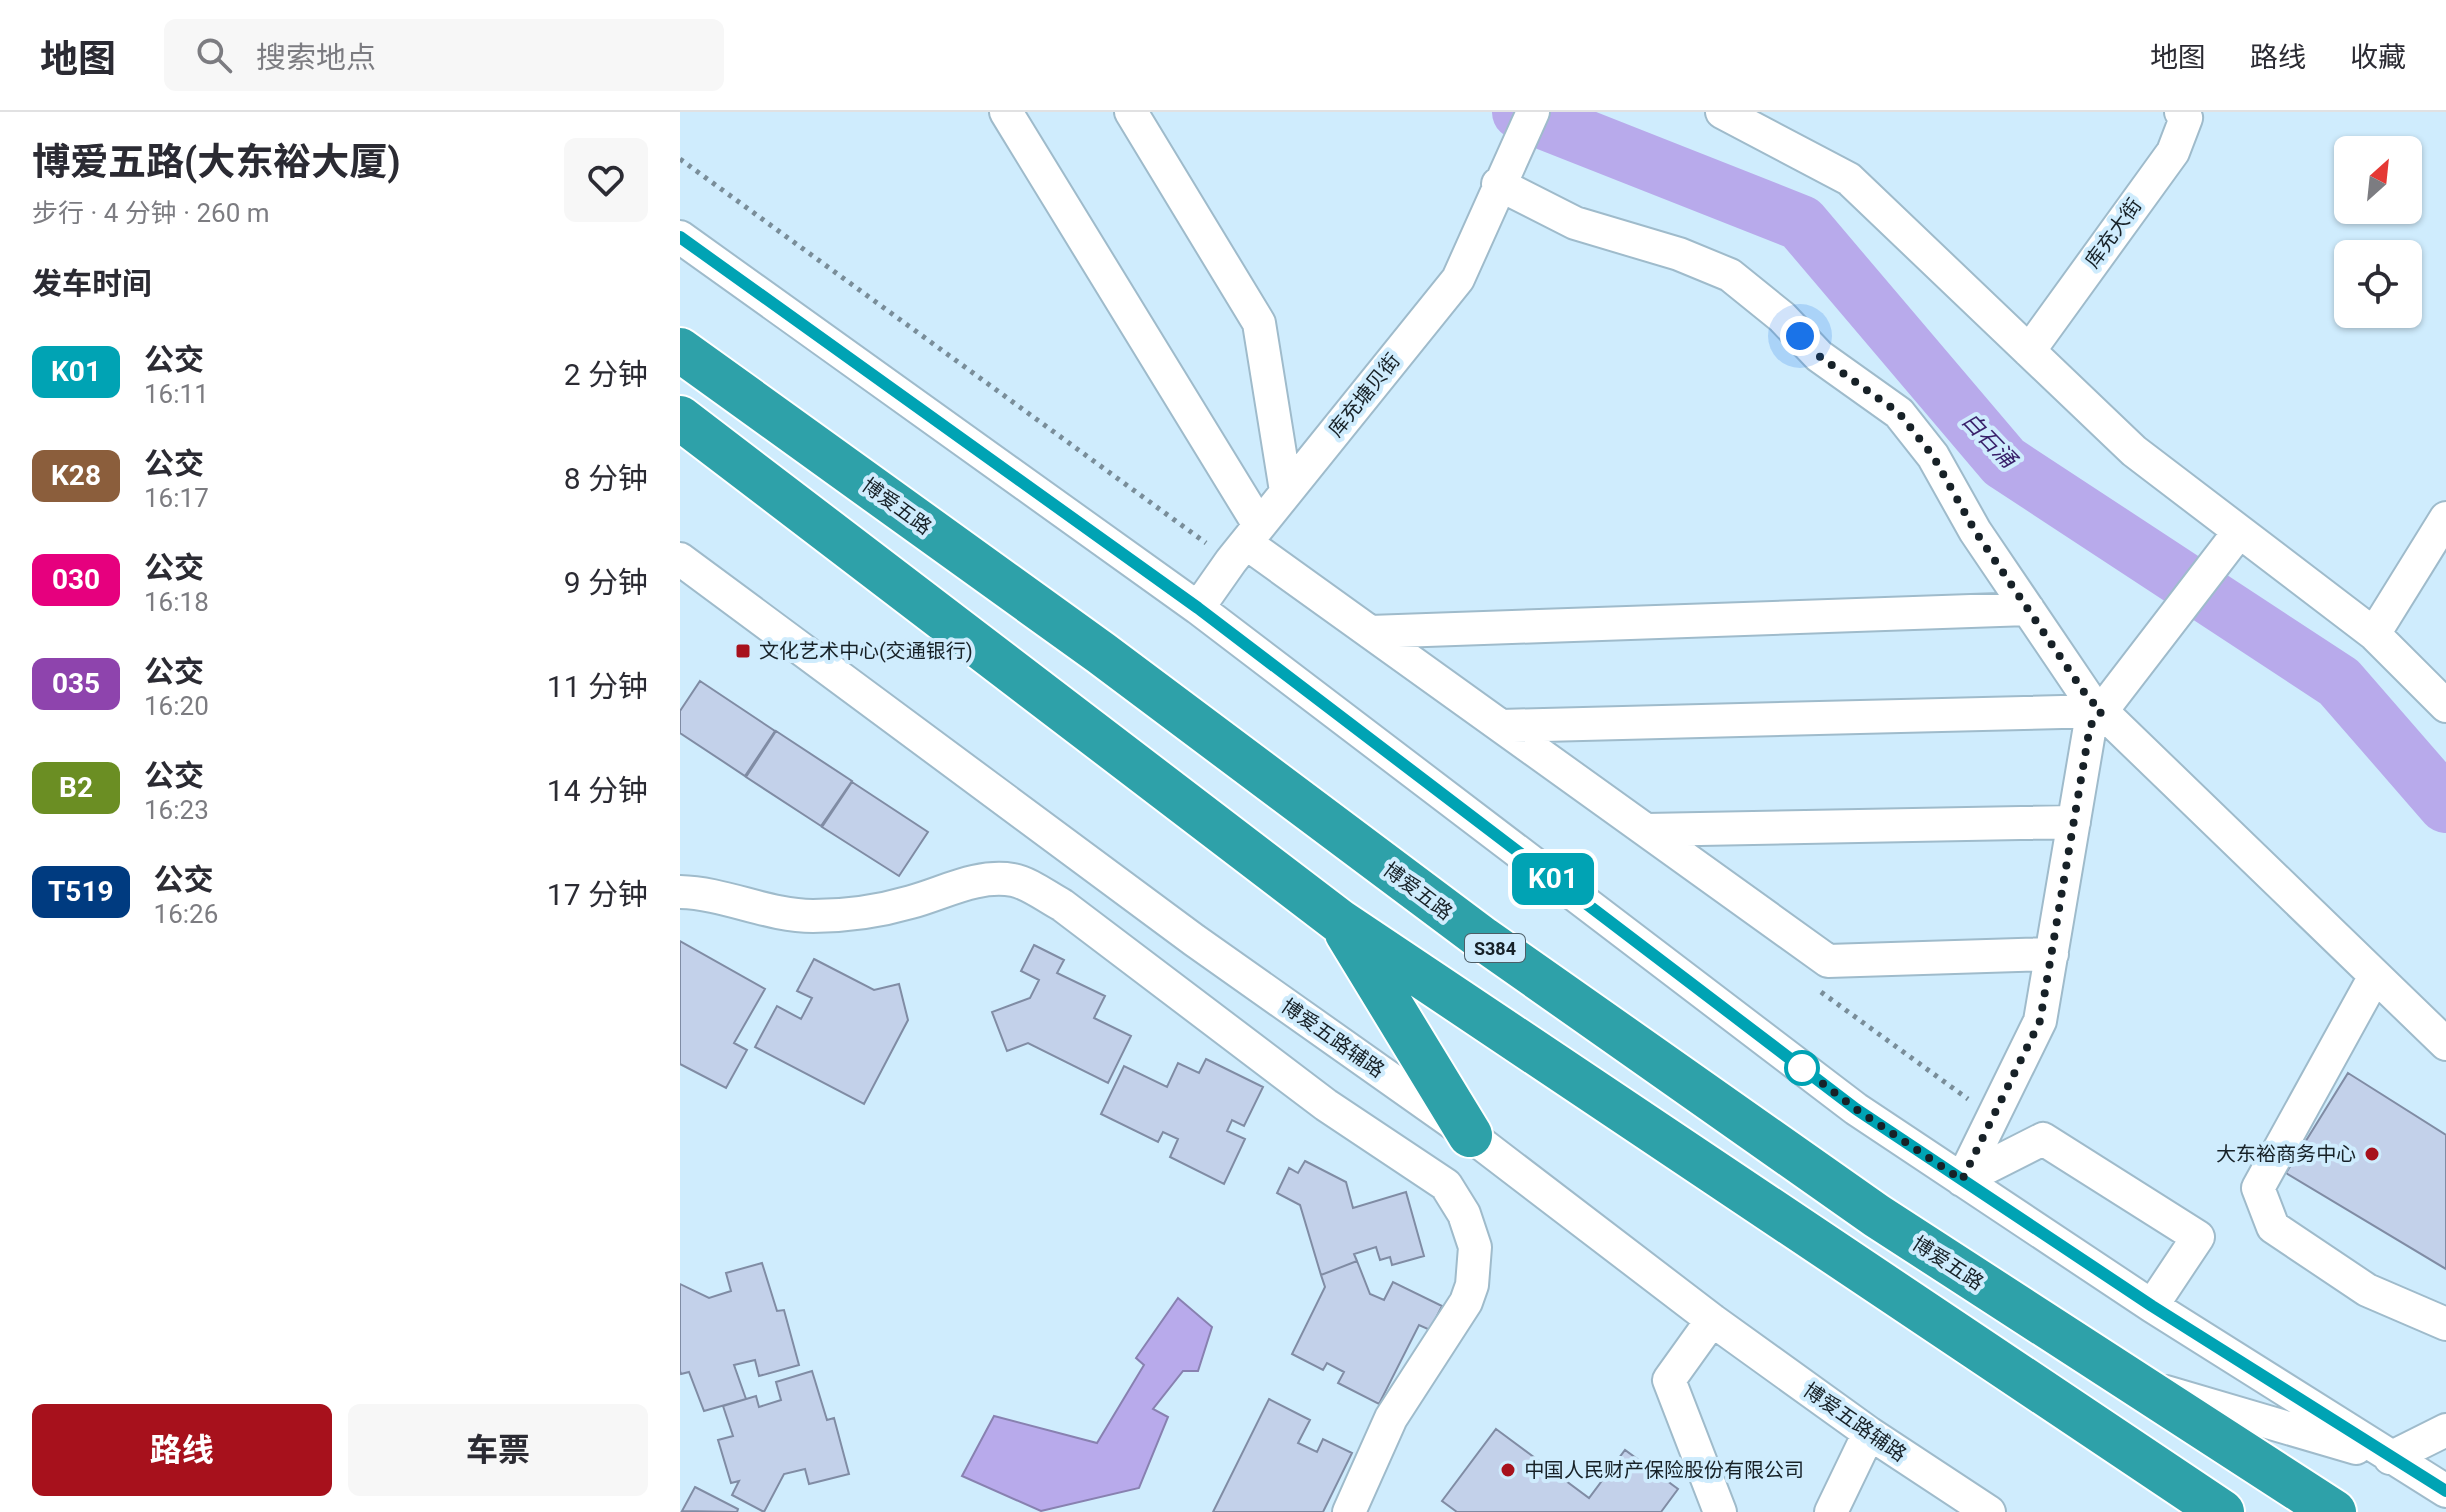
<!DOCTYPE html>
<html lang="zh">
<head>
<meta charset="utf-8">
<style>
	body { margin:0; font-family:Roboto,"Noto Sans SC",sans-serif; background:#f7f7f7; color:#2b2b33; height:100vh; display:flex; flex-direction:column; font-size:30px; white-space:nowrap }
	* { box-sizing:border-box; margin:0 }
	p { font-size:26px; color:#7c7c81 }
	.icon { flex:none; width:44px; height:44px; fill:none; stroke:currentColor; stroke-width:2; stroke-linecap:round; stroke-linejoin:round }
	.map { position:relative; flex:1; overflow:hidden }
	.side { display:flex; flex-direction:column; background:#fff; width:680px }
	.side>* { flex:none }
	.badge { padding:0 16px; border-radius:12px; font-size:28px; line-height:52px }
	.needle { width:52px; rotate:27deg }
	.controls { position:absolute; left:1654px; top:24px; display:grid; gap:16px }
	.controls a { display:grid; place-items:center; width:88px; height:88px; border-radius:12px; background:#fff; box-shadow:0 2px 6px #0004; font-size:40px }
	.you { position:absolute; width:40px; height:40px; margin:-20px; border:6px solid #fff; border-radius:50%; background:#1a73e8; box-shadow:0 0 0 12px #1a73e833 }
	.map>.badge { position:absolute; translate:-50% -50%; box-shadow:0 0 0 4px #fff }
	h2 { padding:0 32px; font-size:30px; line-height:72px }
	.round { display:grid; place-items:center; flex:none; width:84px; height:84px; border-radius:12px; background:#f7f7f7 }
	.head { display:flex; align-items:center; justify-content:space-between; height:136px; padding:0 32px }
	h1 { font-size:38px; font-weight:700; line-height:60px }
	.primary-button { display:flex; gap:16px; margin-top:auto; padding:16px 32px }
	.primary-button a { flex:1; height:92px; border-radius:12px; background:#a7111c; color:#fff; font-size:32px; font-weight:700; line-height:92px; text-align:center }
	.primary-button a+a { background:#f7f7f7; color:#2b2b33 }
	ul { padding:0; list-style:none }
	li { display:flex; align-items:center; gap:24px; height:104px; padding:0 32px }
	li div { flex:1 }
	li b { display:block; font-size:30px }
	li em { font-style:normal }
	li .badge { min-width:88px; font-weight:700; text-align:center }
	header { display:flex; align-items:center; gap:48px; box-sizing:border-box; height:112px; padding:0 40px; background:#fff; border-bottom:2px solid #e1e1e2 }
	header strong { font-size:38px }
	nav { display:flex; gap:44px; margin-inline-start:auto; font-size:28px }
	.search { width:560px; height:72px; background:#f7f7f7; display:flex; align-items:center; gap:20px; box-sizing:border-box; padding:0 28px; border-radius:12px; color:#7c7c81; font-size:30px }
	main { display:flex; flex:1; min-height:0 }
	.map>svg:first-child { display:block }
	.water { fill:#b8aaeb; stroke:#8881b0; stroke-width:2 }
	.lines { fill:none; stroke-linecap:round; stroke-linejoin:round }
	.river { stroke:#b8aaeb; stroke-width:56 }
	.building { fill:#c3d1ea; stroke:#808ca4; stroke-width:2 }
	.minor-casing { stroke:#9fbbcb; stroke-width:36 }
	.highway-casing { stroke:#fff; stroke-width:48 }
	.path { stroke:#798d99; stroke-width:5; stroke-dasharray:4 6; stroke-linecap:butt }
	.minor { stroke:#fff; stroke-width:32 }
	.highway { stroke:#2ea1a9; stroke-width:44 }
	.line-casing { stroke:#fff; stroke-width:18 }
	.line { stroke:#00a3b4; stroke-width:12 }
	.walk { stroke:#172127; stroke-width:8; stroke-dasharray:0 14.4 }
	.poi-dot { fill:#a7111c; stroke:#cfecfd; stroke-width:3 }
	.stop-dot { fill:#fff; stroke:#00a3b4; stroke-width:4 }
	.labels { text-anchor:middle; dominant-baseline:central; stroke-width:8; stroke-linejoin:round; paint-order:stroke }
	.shield { fill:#cfecfd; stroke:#4e5e67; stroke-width:2 }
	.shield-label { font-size:18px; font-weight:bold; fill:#172127 }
	.street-label { font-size:20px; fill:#172127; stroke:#cfecfd }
	.poi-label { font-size:20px; fill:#172127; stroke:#cfecfd; text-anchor:start }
	.water-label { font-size:22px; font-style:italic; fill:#381f69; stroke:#cfecfd }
</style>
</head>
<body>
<header>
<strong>地图</strong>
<div class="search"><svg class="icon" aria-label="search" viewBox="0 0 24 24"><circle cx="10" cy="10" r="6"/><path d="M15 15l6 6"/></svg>搜索地点</div>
<nav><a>地图</a><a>路线</a><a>收藏</a></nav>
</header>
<main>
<section class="side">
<div class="head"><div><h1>博爱五路(大东裕大厦)</h1><p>步行 · 4 分钟 · 260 m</p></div><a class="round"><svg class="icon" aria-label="heart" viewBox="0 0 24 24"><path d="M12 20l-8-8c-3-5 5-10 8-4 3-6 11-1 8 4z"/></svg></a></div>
<h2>发车时间</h2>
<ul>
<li><span class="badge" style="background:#00a3b4;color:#fff">K01</span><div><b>公交</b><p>16:11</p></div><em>2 分钟</em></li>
<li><span class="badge" style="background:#8b5e3c;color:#fff">K28</span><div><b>公交</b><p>16:17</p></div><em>8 分钟</em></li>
<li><span class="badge" style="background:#e6007e;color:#fff">030</span><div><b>公交</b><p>16:18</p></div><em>9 分钟</em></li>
<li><span class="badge" style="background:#8e44ad;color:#fff">035</span><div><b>公交</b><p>16:20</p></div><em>11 分钟</em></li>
<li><span class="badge" style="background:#6b8e23;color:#fff">B2</span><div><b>公交</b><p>16:23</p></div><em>14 分钟</em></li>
<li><span class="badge" style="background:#003b80;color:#fff">T519</span><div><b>公交</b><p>16:26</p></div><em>17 分钟</em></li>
</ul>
<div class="primary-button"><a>路线</a><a>车票</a></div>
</section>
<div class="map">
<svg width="1766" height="1400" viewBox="0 0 1766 1400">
	<rect width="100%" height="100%" fill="#cfecfd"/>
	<!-- water -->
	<path class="water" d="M498 1186 532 1215 518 1259H503L473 1297 488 1305 459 1376 361 1399 282 1364 314 1304 417 1331 464 1253 456 1246Z"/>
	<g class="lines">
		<!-- river -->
		<path class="river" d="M840 0 1121 111 1324 350 1659 570 1766 693"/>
	</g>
	<!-- building -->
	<path class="building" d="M20 569 95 619 65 664 0 621V599Z
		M96 619 172 669 141 714 66 665Z
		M172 670 248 720 219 764 142 715Z
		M0 829 85 877 54 931 67 938 46 976 0 952Z
		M354 833 384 848 377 861 425 884 414 906 451 924 428 971 348 931 327 939 312 900 350 886 359 868 341 859Z
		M134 847 194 878 219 872 228 908 184 992 75 935 97 894 121 907 132 886 117 879Z
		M526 947 583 975 564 1014 552 1008 547 1019 565 1027 544 1072 490 1045 498 1027 483 1020 478 1030 421 1002 444 954 487 975 498 951 519 961Z
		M1668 961 1766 1023V1157L1606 1061Z
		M625 1049 666 1070 673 1096 726 1080 744 1144 712 1153 710 1145 700 1148 696 1135 674 1142 677 1149 641 1163 620 1093 597 1081 609 1056 618 1061Z
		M677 1149 690 1182 704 1188 713 1170 762 1194 750 1218 739 1213 699 1292 658 1271 664 1260 647 1251 643 1258 612 1242 645 1175 641 1163Z
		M82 1151 97 1199 104 1198 119 1253 79 1264 75 1248 54 1253 66 1287 24 1299 9 1260 1 1262 0 1259V1172L29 1186 51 1179 46 1161Z
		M132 1259 147 1308 154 1306 169 1362 129 1372 125 1357 104 1362 84 1400 52 1383 59 1369 51 1371 38 1328 53 1324 43 1294 76 1284 79 1295 101 1288 96 1270Z
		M589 1287 630 1308 618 1331 637 1340 643 1327 672 1341 643 1400H533Z
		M816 1317 909 1386 945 1338 998 1377 981 1400H777L762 1389Z
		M15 1375 58 1397 57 1400 2 1399Z"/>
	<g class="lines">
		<defs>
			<path id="minor" d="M326 0 579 413
				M451 0 579 211 606 379
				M1042 0 1169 67 1454 339 1694 522 1766 594
				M818 72 895 111 999 142 1050 163 1102 205 1139 244 1219 301 1253 344 1295 419 1408 586 1766 932
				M0 125 518 496 1176 997 1472 1194 1766 1379
				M1349 239 1493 40 1506 6 1501 0
				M566 431 1148 849 1372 842
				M0 447 514 828 790 1023 1032 1208 1189 1321 1309 1400
				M518 496 551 449 778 167 853 0
				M690 520 1348 497
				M1694 522 1766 406
				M821 614 1422 599
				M966 718 1394 710
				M0 780C45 781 88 804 133 804 165 804 200 799 231 790 264 781 297 762 333 768 349 771 367 785 382 793L646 993 766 1073 784 1102 795 1135 792 1173 786 1190 711 1306 669 1400
				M1695 864 1578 1076 1593 1115 1687 1178 1766 1212
				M1282 1068 1360 909 1410 614 1559 420
				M1282 1068 1363 1027 1518 1125 1472 1194
				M1032 1208 989 1268 1040 1400
				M1486 1280 1676 1336
				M1710 1346 1766 1318
				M1151 1400 1189 1321"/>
			<path id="highway" d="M0 238 421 541 803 827 1197 1104 1654 1400
				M0 306 659 809 1542 1400
				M667 821 790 1023"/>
		</defs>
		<!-- minor casing -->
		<use href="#minor" class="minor-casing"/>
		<!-- highway casing -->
		<use href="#highway" class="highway-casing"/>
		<!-- path -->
		<path class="path" d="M0 47 526 431
			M1141 880 1288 987"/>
		<!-- minor -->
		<use href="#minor" class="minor"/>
		<!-- highway -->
		<use href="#highway" class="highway"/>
	</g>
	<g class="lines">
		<defs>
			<path id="line" d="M0 125 518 496 1176 997 1472 1194 1766 1379"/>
		</defs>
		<!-- line casing -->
		<use href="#line" class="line-casing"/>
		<!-- line -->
		<use href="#line" class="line"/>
		<!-- walk -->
		<path class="walk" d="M1120 224 1139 244 1219 301 1253 344 1295 419 1408 586 1422 599 1410 614 1360 909 1282 1068 1176 997 1112 948 1122 956"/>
	</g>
	<!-- markers -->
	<g class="poi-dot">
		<rect x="55" y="531" width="16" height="16" rx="4"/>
		<circle cx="1692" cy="1042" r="8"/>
		<circle cx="828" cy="1358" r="8"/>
	</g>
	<circle class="stop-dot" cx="1122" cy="956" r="16"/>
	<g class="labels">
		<!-- shield labels -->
		<rect class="shield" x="785" y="822" width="60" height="28" rx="6"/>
		<g class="shield-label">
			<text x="815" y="836">S384</text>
		</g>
		<!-- street labels -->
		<g class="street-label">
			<text transform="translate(1433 121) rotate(-54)">库充大街</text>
			<text transform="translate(684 283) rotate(-51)">库充塘贝街</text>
			<text transform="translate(217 394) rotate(36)">博爱五路</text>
			<text transform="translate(738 779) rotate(37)">博爱五路</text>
			<text transform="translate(653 926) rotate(35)">博爱五路辅路</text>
			<text transform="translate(1268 1151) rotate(33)">博爱五路</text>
			<text transform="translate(1175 1310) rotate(35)">博爱五路辅路</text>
		</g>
		<!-- poi labels -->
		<g class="poi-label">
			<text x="79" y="539">文化艺术中心(交通银行)</text>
			<text x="1676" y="1042" text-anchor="end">大东裕商务中心</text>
			<text x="844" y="1358">中国人民财产保险股份有限公司</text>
		</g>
		<!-- water labels -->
		<g class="water-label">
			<text transform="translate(1309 328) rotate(46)">白石涌</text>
		</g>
	</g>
</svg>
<div class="controls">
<a><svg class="needle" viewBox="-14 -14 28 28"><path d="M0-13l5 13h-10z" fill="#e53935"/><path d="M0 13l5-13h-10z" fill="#7c7c81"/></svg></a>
<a><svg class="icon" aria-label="locate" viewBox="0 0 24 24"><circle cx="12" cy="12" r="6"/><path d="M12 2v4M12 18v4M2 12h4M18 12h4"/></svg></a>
</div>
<div class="you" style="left:1120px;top:224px"></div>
<b class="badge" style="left:873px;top:767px;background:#00a3b4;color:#fff">K01</b>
</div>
</main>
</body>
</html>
